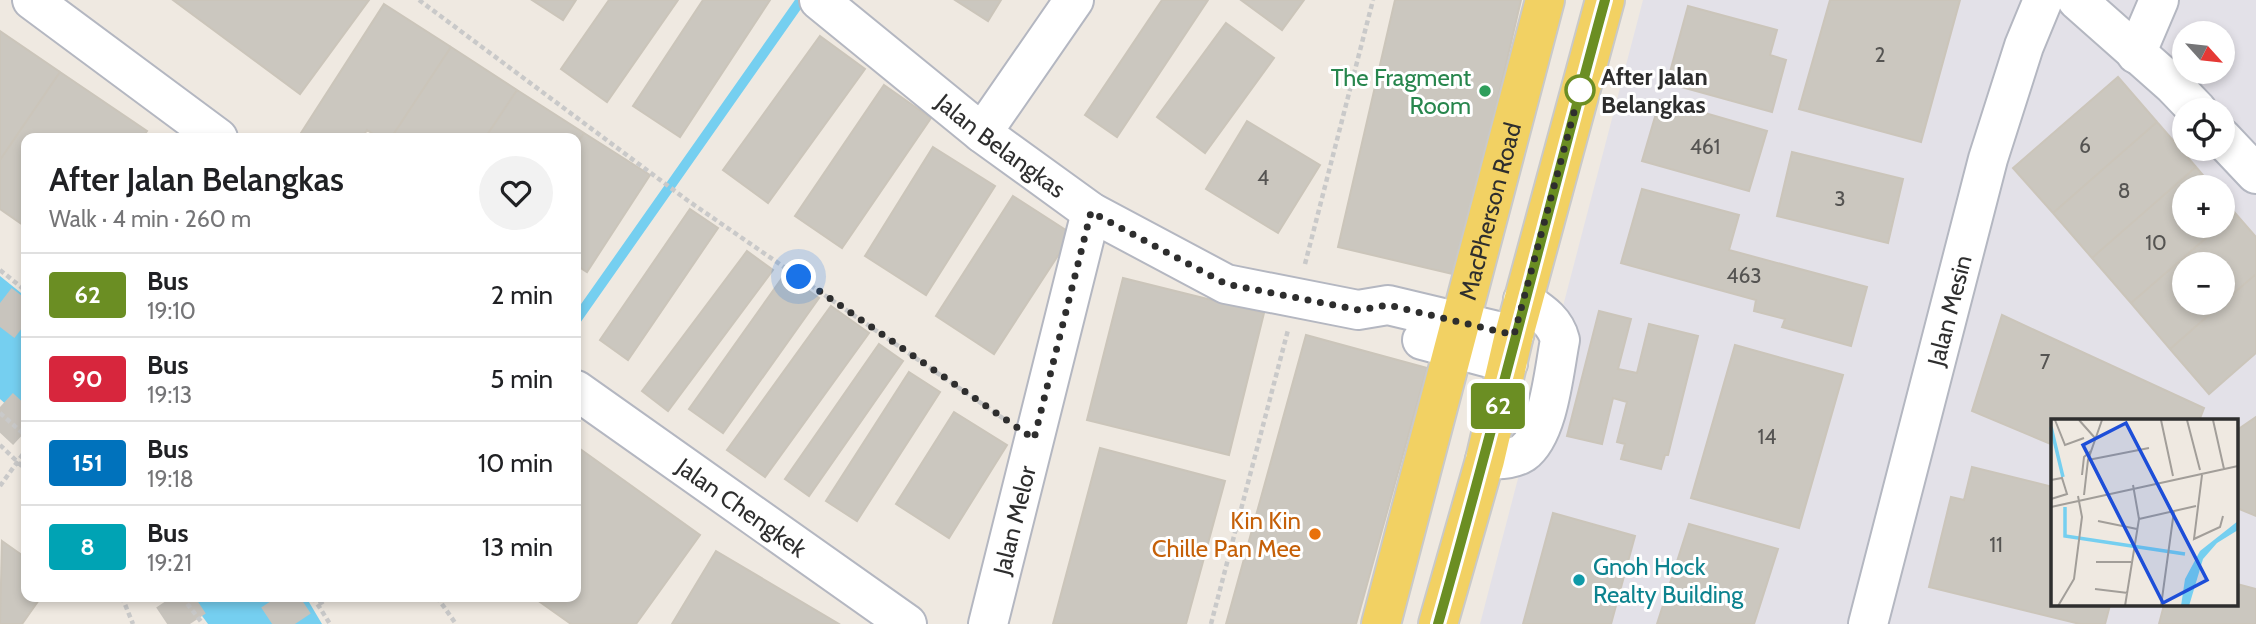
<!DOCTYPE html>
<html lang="en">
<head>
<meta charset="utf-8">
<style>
	body { margin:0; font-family:Cabin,sans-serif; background:#f2f2f2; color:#202124; height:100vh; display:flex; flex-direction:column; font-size:26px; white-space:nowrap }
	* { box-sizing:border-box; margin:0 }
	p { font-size:23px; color:#757577 }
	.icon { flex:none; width:38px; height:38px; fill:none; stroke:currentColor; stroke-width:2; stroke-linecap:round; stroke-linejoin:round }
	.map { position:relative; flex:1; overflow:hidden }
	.side { position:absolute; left:21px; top:133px; width:560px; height:469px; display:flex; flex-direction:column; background:#fff; border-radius:14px; box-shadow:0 4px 10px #0003 }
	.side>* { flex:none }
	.badge { padding:0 14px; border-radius:5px; font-size:24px; line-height:46px }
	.needle { width:46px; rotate:117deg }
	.fabs { position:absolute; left:2172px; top:21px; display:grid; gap:14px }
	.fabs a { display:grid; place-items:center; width:63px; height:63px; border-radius:50%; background:#fff; box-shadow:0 4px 10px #0003; font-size:35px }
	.you { position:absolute; width:35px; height:35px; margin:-18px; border:5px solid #fff; border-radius:50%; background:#1a73e8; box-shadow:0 0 0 10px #1a73e833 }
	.map>.badge { position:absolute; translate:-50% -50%; box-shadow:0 0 0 4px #fff }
	.round { display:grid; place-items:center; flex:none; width:74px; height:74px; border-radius:37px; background:#f2f2f2 }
	.head { display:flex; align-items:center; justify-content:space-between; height:119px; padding:0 28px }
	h1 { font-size:33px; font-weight:600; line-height:52px }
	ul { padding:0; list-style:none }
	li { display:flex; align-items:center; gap:21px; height:84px; padding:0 28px; border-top:2px solid #e0e0e0 }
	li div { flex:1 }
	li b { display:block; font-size:26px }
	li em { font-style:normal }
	li .badge { min-width:77px; font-weight:700; text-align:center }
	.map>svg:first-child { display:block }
	.industrial { fill:#e3e1e8; fill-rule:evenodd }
	.water { fill:#75cff0 }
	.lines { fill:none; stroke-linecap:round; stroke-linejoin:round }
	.stream { stroke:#75cff0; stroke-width:10 }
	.building { fill:#cbc7bf; stroke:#cbc5ba; stroke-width:2; fill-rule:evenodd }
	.highway-tunnel { stroke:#c8c4bd; stroke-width:38; stroke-dasharray:38 19; stroke-linecap:butt }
	.minor-casing { stroke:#b4b7c1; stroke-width:42 }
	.major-casing { stroke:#c9c9c9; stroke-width:42 }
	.path { stroke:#c9c9c9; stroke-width:4.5; stroke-dasharray:5 3.5; stroke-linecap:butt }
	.minor { stroke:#fff; stroke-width:38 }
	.major { stroke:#f2d163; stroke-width:38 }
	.line-casing { stroke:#fff; stroke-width:16 }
	.line { stroke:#6b8e23; stroke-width:10 }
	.walk { stroke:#2e2e2e; stroke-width:7; stroke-dasharray:0 12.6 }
	.stop-dot { fill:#fff; stroke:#6b8e23; stroke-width:3.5 }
	.leisure-dot { fill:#2e9e5b; stroke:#fff; stroke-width:2.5 }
	.food-dot { fill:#e8710a; stroke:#fff; stroke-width:2.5 }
	.culture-dot { fill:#0f9aa8; stroke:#fff; stroke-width:2.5 }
	.labels { text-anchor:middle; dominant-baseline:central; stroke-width:6; stroke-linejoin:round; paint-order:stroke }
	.number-label { font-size:21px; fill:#555452 }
	.stop-label { font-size:24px; font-weight:bold; fill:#2e2e2e; stroke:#fff; text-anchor:start }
	.leisure-label { font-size:24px; fill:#27864d; stroke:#fff; text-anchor:end }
	.street-label { font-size:24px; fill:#2e2e2e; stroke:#fff }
	.food-label { font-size:24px; fill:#c56008; stroke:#fff; text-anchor:end }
	.culture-label { font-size:24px; fill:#0d838f; stroke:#fff; text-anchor:start }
	.inset-river { fill:none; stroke:#75cff0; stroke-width:3.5 }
	.inset-road { fill:none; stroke:#a29e99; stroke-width:2 }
	.view { fill:#1d4ed8; fill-opacity:0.15; stroke:#1d4ed8; stroke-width:3.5 }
	.inset-edge { fill:none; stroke:#2e2e2e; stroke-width:3.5 }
</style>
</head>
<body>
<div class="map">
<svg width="2256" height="624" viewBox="0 0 2256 624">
	<rect width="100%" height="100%" fill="#efe9e1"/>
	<!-- industrial -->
	<path class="industrial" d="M1643 0H2256V624H1480ZM2184 33H2222V72H2184ZM2184 110H2222V149H2184ZM2184 187H2222V226H2184ZM2184 264H2222V303H2184ZM2053 421H2237V605H2053Z"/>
	<!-- water -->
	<path class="water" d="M0 276 26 297V422L0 399Z
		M188 597H306L322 624H208Z"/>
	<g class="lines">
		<!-- stream -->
		<path class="stream" d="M576 320 801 0"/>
	</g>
	<!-- building -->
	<path class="building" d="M173 0H369L300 94Z
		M532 0H576L563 20Z
		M609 0H678L607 102 561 69Z
		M703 0H770L680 137 633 106Z
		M955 0H1001L988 21Z
		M1162 0H1208L1117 137 1085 115Z
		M1241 0H1304L1282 30Z
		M1395 0H1521L1457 275 1338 247Z
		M1830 0H1960L1921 142 1799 109Z
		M384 4 451 47 391 138H379L367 130 362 138H308L301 133Z
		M1688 6 1777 30 1770 55 1786 60 1772 112 1667 83Z
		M1226 23 1274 58 1205 153 1157 117Z
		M0 31 60 72 0 160Z
		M820 36 865 69 768 203 723 170Z
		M451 47 517 90 485 138H391Z
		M60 72 147 131 142 138H26V227L0 209V160Z
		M2118 77 2157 122 2053 213 2013 168Z
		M884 85 931 118 842 248 795 216Z
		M517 90 584 133 576 145V138H485Z
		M1660 100 1767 131 1749 191 1642 161Z
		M1247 121 1320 165 1278 233 1206 189Z
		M2157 122 2196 167 2092 258 2053 213Z
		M584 133 650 175 587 272 576 265V145Z
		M933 147 995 186 926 295 865 256Z
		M1792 152 1903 179 1888 243 1777 216Z
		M2196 167 2213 187H2184V226H2220L2131 303 2092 258Z
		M1642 189 1739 215 1729 250 1867 287 1851 346 1782 327 1785 319 1754 311 1756 300 1621 263Z
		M1013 196 1072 234 994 354 936 316Z
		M2222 198 2235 213 2222 223Z
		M690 209 718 228 628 360 600 340Z
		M2235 213 2256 237V274L2170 349 2131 303ZM2184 264H2222V303H2184Z
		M747 251 773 270 668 411 642 391Z
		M785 274 819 298 723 433 689 409Z
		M2256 274V353L2209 394 2170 349Z
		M1123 278 1264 313 1229 455 1087 420Z
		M831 306 869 333 765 477 727 450Z
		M1599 311 1631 319 1618 369 1637 373 1649 324 1698 336 1668 455H1665L1661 469 1621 459 1625 444 1617 442 1627 402 1613 398 1602 444 1567 436Z
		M2002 315 2204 408 2199 421H2053V445L1972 411Z
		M1306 335 1427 368 1356 624H1226Z
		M879 344 903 361 809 496 785 479Z
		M1735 345 1843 375 1799 528 1691 498Z
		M909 372 940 392 857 521 826 501Z
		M954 412 1007 445 949 538 896 504Z
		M2256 417V516L2237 508V430Z
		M576 446 700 535 636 624H571L533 597H576Z
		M1100 448 1225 481 1186 624H1053Z
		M1972 467 2053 487V605H2110L2105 624H2080L1929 587 1951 497 1964 500Z
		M1553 513 1635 536 1611 624H1523Z
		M1689 524 1778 549 1754 624H1657Z
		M2 541 26 558V597H41L22 624H0Z
		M716 551 839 624H672Z
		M2237 584 2256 589V624H2159L2164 605H2237Z"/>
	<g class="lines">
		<!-- highway-tunnel -->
		<path class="highway-tunnel" d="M0 303 26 323
			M0 407 26 431
			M172 597 190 624
			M277 597 295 624"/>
		<defs>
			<g id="minor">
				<path d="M32 0 218 138"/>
				<path id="s1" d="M819 0 982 133 1091 212 1226 284 1358 310 1388 305 1514 335"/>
				<path d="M2077 0 2173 85 2197 110"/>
				<path d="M2136 54 2159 0"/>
				<path d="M982 133 1074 0"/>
				<path d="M2222 138 2256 174"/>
				<path d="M1422 340 1508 363"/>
				<path id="s2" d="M576 390 907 624"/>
				<path d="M1485 460C1498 459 1512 460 1523 453 1549 434 1554 370 1560 340 1555 320 1539 311 1523 300"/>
				<path id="s3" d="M988 624 1091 212"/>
				<path id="s4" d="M1868 624 1988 159 2024 46 2043 0"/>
			</g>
			<g id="major">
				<path id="s5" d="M1381 624 1545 0"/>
				<path d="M1438 624 1485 460 1514 335 1605 0"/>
			</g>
		</defs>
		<!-- minor casing -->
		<use href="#minor" class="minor-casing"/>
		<!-- major casing -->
		<use href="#major" class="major-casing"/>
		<!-- path -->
		<path class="path" d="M419 0 687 200 1004 419
			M1305 264 1373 0
			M0 270 26 291
			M0 413 26 436
			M0 445 26 470
			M0 486 26 450
			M122 597 133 624
			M182 597 203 624
			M313 597 330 624
			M437 597 456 624
			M319 604 330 597
			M1211 624 1288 330"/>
		<!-- minor -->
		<use href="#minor" class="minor"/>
		<!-- major -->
		<use href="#major" class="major"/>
	</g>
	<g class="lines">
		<defs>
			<path id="line" d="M1438 624C1497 417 1548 208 1605 0"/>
		</defs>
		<!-- line casing -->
		<use href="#line" class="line-casing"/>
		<!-- line -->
		<use href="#line" class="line"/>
		<!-- walk -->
		<path class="walk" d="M799 277 1034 439 1091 212 1226 284 1359 310 1388 305 1514 335 1583 79 1580 90"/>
	</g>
	<!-- markers -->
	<circle class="stop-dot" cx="1580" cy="90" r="14"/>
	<circle class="leisure-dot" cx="1485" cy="91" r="7"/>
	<circle class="food-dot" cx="1315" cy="534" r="7"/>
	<circle class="culture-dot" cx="1579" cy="580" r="7"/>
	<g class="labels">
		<!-- number labels -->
		<g class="number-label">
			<text x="1880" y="54">2</text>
			<text x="2085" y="145">6</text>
			<text x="1705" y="146">461</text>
			<text x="1263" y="177">4</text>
			<text x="2124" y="190">8</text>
			<text x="1840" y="198">3</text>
			<text x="2156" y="242">10</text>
			<text x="1744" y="275">463</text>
			<text x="2045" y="361">7</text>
			<text x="1767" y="436">14</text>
			<text x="1996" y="544">11</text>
		</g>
		<!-- stop labels -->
		<g class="stop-label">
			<text x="1601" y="76">After Jalan<tspan x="1601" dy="28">Belangkas</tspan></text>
		</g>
		<!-- leisure labels -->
		<g class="leisure-label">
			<text x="1471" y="77">The Fragment<tspan x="1471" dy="28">Room</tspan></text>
		</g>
		<!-- street labels -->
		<g class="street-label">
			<text stroke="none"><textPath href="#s1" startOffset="233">Jalan Belangkas</textPath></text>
			<text stroke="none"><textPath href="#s5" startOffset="427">MacPherson Road</textPath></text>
			<text stroke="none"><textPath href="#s4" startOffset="324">Jalan Mesin</textPath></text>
			<text stroke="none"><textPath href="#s2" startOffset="203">Jalan Chengkek</textPath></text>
			<text stroke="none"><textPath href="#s3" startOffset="107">Jalan Melor</textPath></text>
		</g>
		<!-- food labels -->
		<g class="food-label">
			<text x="1301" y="520">Kin Kin<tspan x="1301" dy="28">Chille Pan Mee</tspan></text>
		</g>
		<!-- culture labels -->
		<g class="culture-label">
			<text x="1593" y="566">Gnoh Hock<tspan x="1593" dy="28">Realty Building</tspan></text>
		</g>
	</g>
	<!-- overview -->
	<g transform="translate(2051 419)">
		<rect width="187" height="187" fill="#efe9e1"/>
		<path d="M187 102V111L166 124 152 140 138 187H130L134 160 149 132Z" fill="#75cff0"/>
		<path class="inset-river" d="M0 8 12 58M14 88V117L134 135"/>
		<path class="inset-road" d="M4 1 14 26 33 19M28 1 44 19M110 1 122 57M136 1 149 51M162 1 173 50M37 41 98 29M31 56 33 38 40 32M151 56 143 120 169 108 172 97M0 61 11 59 16 75 0 80M33 76 37 41 51 1M0 88 187 47M88 100 145 87M47 102 86 110M45 143H80M44 170 77 174M7 187 23 160 31 98 27 77M74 187 88 100 82 66M110 187 123 92"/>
		<path class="view" d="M75 4 156 161 112 184 32 26Z"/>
		<rect width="187" height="187" class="inset-edge"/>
	</g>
</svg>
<div class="fabs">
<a><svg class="needle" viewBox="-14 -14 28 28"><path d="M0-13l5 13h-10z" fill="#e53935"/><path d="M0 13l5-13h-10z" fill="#757577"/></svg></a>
<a><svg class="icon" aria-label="locate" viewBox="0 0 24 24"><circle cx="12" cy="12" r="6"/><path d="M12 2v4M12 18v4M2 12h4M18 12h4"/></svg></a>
<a>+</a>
<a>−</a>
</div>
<div class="you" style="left:799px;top:277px"></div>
<b class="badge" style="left:1498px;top:406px;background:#6b8e23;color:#fff">62</b>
<section class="side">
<div class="head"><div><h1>After Jalan Belangkas</h1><p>Walk · 4 min · 260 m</p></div><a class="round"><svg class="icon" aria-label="heart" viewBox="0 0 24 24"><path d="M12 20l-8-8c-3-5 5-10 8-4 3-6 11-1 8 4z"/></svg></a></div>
<ul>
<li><span class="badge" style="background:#6b8e23;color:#fff">62</span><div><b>Bus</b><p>19:10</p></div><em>2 min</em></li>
<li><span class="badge" style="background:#d7263d;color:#fff">90</span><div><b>Bus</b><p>19:13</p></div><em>5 min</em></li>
<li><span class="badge" style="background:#0072bc;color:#fff">151</span><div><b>Bus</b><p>19:18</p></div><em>10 min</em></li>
<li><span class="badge" style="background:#00a3b4;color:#fff">8</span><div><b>Bus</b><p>19:21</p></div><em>13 min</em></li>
</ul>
</section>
</div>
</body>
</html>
